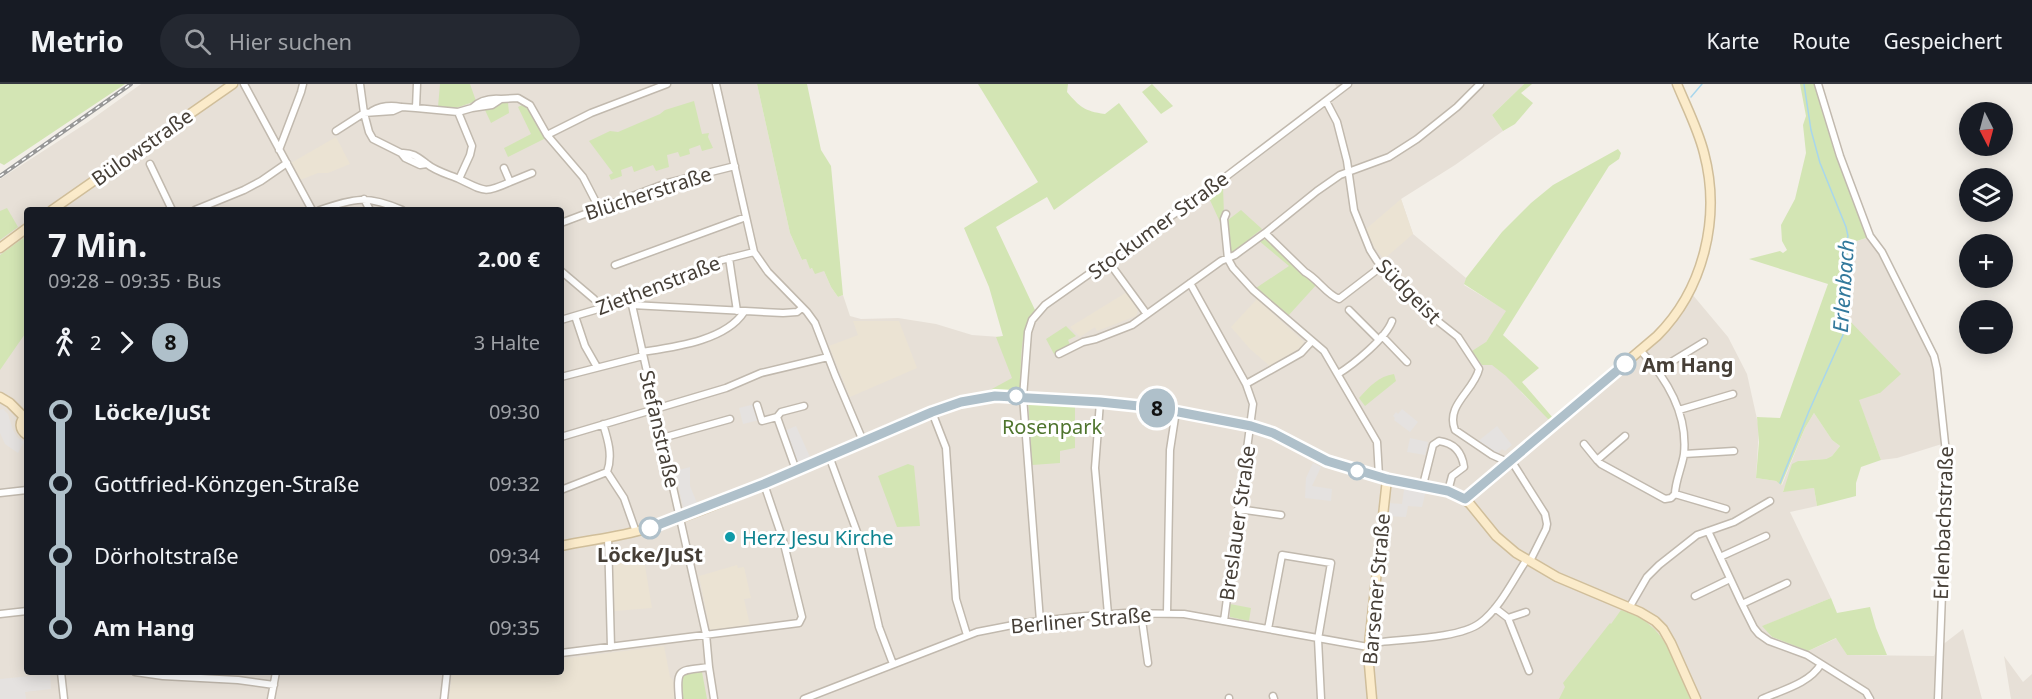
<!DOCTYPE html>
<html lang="de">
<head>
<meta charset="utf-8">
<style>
	body { margin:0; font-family:"Noto Sans",sans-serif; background:#242831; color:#f1f3f6; height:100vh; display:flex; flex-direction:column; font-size:22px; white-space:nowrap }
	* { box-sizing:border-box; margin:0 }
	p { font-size:20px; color:#9ea1a6 }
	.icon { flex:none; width:33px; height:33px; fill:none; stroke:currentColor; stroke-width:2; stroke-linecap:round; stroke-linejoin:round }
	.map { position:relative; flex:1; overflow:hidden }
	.drawer { position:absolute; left:24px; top:123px; width:540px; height:468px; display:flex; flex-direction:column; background:#171b24; border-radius:6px; box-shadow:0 3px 15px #0003 }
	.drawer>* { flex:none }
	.badge { padding:0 12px; border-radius:20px; font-size:21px; line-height:39px }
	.needle { width:39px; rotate:174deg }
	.buttons { position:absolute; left:1959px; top:18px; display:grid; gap:12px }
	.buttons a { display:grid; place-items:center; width:54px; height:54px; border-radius:50%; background:#171b24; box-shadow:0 3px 15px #0003; font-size:30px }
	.map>.badge { position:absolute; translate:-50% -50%; box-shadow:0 0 0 3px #fff }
	.legs { display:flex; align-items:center; gap:9px; height:66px; padding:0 24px; font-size:20px }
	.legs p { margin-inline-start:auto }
	.summary { display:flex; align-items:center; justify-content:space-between; height:102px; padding:0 24px }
	h1 { font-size:33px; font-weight:700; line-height:45px }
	ul { padding:0 24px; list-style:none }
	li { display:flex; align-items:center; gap:21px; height:72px; font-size:22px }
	li i { display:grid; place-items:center; width:9px; height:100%; margin:0 8px; background:currentColor }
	li i::after { content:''; width:15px; height:15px; margin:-8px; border:4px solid; border-radius:50%; background:#171b24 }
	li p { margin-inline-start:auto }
	li:first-child i { background:linear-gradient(#0000 50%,currentColor 0) }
	li:last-child i { background:linear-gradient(currentColor 50%,#0000 0) }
	header { display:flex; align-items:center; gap:36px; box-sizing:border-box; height:84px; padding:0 30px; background:#171b24; border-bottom:2px solid #363941 }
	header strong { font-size:28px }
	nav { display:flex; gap:33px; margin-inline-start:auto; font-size:21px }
	.search { width:420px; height:54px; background:#242831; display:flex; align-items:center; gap:15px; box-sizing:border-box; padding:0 21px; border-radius:33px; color:#9ea1a6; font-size:22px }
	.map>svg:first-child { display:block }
	.residential { fill:#e7e0d7; fill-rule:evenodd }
	.education { fill:#ebe3d3 }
	.green { fill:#d3e5b4 }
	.parking { fill:#e5e2e0 }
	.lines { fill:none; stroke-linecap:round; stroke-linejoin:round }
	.stream { stroke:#a8d6ec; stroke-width:1.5 }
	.street-casing { stroke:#c1b9ae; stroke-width:9 }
	.secondary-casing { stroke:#d0be9a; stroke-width:11 }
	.street { stroke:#fff; stroke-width:6 }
	.secondary { stroke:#fbebca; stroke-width:8 }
	.rail-casing { stroke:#979797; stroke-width:4 }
	.rail { stroke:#fff; stroke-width:1.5; stroke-dasharray:4.5; stroke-linecap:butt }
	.line-1-casing { stroke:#fff; stroke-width:14 }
	.line-1 { stroke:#afc0ca; stroke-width:9 }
	.stop-1-dot { fill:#fff; stroke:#afc0ca; stroke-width:3 }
	.culture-dot { fill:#0f9aa8; stroke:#fff; stroke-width:2 }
	.labels { text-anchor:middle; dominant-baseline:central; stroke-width:6; stroke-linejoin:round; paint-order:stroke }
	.street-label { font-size:20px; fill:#463f37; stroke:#fff }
	.stop-label { font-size:20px; font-weight:bold; fill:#463f37; stroke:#fff; text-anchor:start }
	.park-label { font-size:20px; fill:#4f752e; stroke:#fff }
	.culture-label { font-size:20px; fill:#0d838f; stroke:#fff; text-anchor:start }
	.water-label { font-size:21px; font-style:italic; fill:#32799c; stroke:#fff }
</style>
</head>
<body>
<header>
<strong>Metrio</strong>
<div class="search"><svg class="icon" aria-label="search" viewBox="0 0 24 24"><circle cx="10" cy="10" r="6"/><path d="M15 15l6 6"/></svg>Hier suchen</div>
<nav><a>Karte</a><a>Route</a><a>Gespeichert</a></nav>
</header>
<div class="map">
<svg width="2032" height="615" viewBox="0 0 2032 615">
	<rect width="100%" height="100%" fill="#f3efe8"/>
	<!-- residential -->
	<path class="residential" d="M141 0H757L790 149 802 176 806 175 810 184 824 187 831 203 838 213 843 211 850 232 861 235 898 234 936 240 972 251 1000 253 1027 242 1032 230 1042 220 1158 139 1255 68 1337 4 1335 0H1524L1492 31 1503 47 1455 81 1401 115 1413 150 1466 194 1464 201 1507 227 1486 258 1522 309 1550 336 1656 248 1669 233 1687 204 1728 253 1747 290 1759 344 1756 394 1776 397 1782 401 1805 344 1814 329 1832 356 1840 362 1832 372 1826 375 1798 377 1783 407 1814 404 1817 422 1790 428 1831 514 1763 542 1772 553 1808 567 1837 554 1847 571 1934 572 1937 565 1963 545 1982 615H0V95L88 38ZM27 126H561V588H27Z
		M1869 153 1917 240 1934 278 1945 359 1897 374 1881 376 1858 315 1880 309 1846 233 1848 160Z
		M2004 572 2023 598 2032 590V615H2011Z"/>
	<!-- education -->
	<path class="education" d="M336 53 350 80 328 89H318L300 96 291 79Z
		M1401 115 1413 150 1384 175 1374 163 1366 145Z
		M1127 208 1138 226 1136 232 1097 247 1095 243 1080 253 1070 243Z
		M1257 215 1304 258 1301 264 1271 283 1250 265 1231 243Z
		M853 237H899L917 284 850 313 829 262 858 251Z
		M644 476 652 524 614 527 612 480Z
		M737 481 738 484 744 483 751 514 744 515 750 541 710 546 699 492Z
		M664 562 670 593 676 600 677 615H449L452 589 561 588V575Z"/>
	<!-- green -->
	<path class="green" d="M0 0H125L4 81 0 79Z
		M440 0H470L476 17 456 24 438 23Z
		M757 0H807L821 66 831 82 843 211 838 213 831 203 824 187 815 190 812 184 810 185 806 175 802 176 790 149Z
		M978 0H1068L1067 8C1080 23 1084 27 1105 30L1119 19 1148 58 1054 126 1047 113 996 143 1035 226C1018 247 1022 281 1020 306H990L1012 294 996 253 1003 252 989 203 964 144 1038 98Z
		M1152 0 1173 22 1161 30 1142 8Z
		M1524 0H1532L1521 9 1533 19 1515 40 1503 47 1492 31Z
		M1800 0H1815L1869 153 1848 160 1846 233 1901 290 1880 309 1859 316 1881 376 1861 383 1856 399V412L1817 422 1814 404 1783 408 1792 380 1798 377 1826 375 1832 372 1840 362 1832 356 1814 329 1805 344 1781 401 1776 397 1756 394 1759 358 1757 333 1780 334 1828 200 1749 175 1780 167 1783 169 1787 166 1782 157 1781 141 1795 115 1806 69 1803 41 1806 32Z
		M694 17 702 50 709 49 708 53 713 64 702 67 700 61 689 65 690 70 680 73 678 68 667 71 669 83 656 87 653 81 634 88 632 82 621 86 622 92 611 96 609 91 613 89 589 57 610 47 618 48 660 30 665 26Z
		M501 18 508 19 509 29 491 39 485 26 496 23Z
		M526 19 540 47 546 54 508 73 504 64 531 50 518 23Z
		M1618 65 1621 69 1619 75 1609 82 1503 251 1539 284 1522 298 1553 334 1549 336 1506 292 1492 281H1482L1472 267 1486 258 1506 227 1464 200 1466 194 1502 148 1531 119 1553 101Z
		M1223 103 1224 130 1220 138 1209 114Z
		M7 124 18 143 0 156V127Z
		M1241 126 1262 145 1250 154 1249 159C1242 159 1236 166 1233 171L1230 169 1228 136Z
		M26 152 27 247 0 286V171Z
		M1261 155 1266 156 1318 199 1288 232 1256 204 1289 182 1258 156Z
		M1066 242 1076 252 1068 256 1071 263 1054 270 1046 255Z
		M1394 290 1396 297 1365 322 1359 314C1369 303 1379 292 1394 290Z
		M1028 315 1075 318V364L1060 367V379L1032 381Z
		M908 380 914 382 920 442 897 443 878 392Z
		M1831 514 1837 529 1870 523 1876 544 1887 571H1847L1836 554 1808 567 1772 553 1762 542Z
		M1230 520 1251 524 1249 537 1230 533Z
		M1621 526C1629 529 1639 532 1646 538 1670 555 1679 589 1690 615H1559L1565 603 1563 599 1610 539 1611 540Z
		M699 587 702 588 707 615H681L680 595 683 591Z"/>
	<!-- parking -->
	<path class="parking" d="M755 320 759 336 743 340 739 324Z
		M3 325 8 330 13 346 17 353 24 358 18 369 5 360 0 349V326Z
		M1402 325 1418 338 1410 348 1394 336 1395 334 1393 332 1396 328 1398 330Z
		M796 342 810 373 797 379 784 347Z
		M1497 342 1512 361 1505 367 1502 365 1496 371 1477 358Z
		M1410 354 1428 358 1425 371 1407 368Z
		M1313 379 1321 383 1312 402 1332 405 1331 417 1305 414 1306 394Z
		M690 383V402L697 419 685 424 683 423 675 387Z
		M1404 406H1426L1422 423 1408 422 1406 433 1387 432 1388 419 1402 420Z
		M42 588H50L51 605 25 608 26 615H0V595L42 591Z"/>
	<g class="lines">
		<!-- stream -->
		<path class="stream" d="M1691 13 1702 0
			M1780 399 1809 327 1843 251 1846 198V161L1848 152 1846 143 1820 79 1811 46 1804 0"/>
		<defs>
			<path id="street" d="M244 0 312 126
				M360 0 364 29 369 48 373 55 401 69 405 74 420 81 427 80
				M417 0 416 24 458 28 472 24 492 21 501 15 518 14 530 21 547 51
				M716 0 754 168 768 188 807 228 815 239 835 291 863 357
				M1818 0 1840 72 1870 152 1882 168 1934 272 1937 285 1947 378 1938 615
				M1326 17 1337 38 1347 77 1354 126 1370 166 1377 177 1425 227 1458 253 1479 285C1474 307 1445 321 1455 346L1492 371 1514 381 1545 430 1547 440 1546 445 1530 477
				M472 24C480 16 490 14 501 15
				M372 27C381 22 390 21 401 23
				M336 47 364 29 393 27 402 23 416 24
				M279 66 301 8 303 0
				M401 69C413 68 419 74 427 80 435 87 450 91 459 95L470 71 472 62 458 28
				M150 80 172 126
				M459 95C484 107 484 110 510 98L504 84
				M510 98 532 89
				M364 115 370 126
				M599 124 583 93 547 51 591 29 667 0
				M195 126 244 106 261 97 287 79
				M320 126C355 114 367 111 402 126
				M1226 130 1224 135 1228 175 1233 184 1253 206 1324 267 1377 358 1379 392
				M561 139 667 99 735 82
				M729 174 737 227
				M1108 177 1146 229
				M615 181 746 133
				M1382 182 1339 215C1326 210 1318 195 1305 188L1265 149 1317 107 1340 91 1389 73 1417 55 1457 23 1480 0
				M561 187 594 215
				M1190 199 1246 300 1253 320 1224 537
				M629 214 632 221 706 550 709 583 714 615
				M632 221 783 229 797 228 802 224
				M1349 226 1378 255
				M575 232 585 262 597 283
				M561 236 615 220 722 176 754 168
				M1382 252 1407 278
				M1641 267C1667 295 1688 329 1684 370 1682 383 1675 398 1675 410
				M642 268C674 263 725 257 744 228
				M1059 270 1083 258 1096 255 1132 241 1221 177 1235 171 1265 149
				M1658 286 1704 258
				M1338 290C1354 280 1386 254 1392 237
				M561 293 643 272
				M1246 300 1301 269 1312 257
				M1100 318 1095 384 1108 530
				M757 321 762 337 777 333
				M1679 326 1733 310
				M932 328 946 364 956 515 967 551
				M1625 352 1597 376 1601 380 1665 415 1671 414 1675 410
				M561 353 726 304 761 289 828 273
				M662 354 730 335
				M1584 360 1597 376
				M1684 370 1734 367
				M829 372 857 448 879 543 893 580
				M796 386 777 333 781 328 804 322
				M607 388 624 414 636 448
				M1423 401 1433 361 1439 357C1454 359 1462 368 1464 383L1452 392 1448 407
				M561 406 607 388C613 372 608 356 603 340
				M0 409 27 406
				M1675 410 1726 425
				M1238 425 1281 431
				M1708 447 1741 518 1754 544 1759 550 1769 557 1807 571 1866 608 1870 615
				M608 453 611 563
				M1720 473 1766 452
				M1695 512 1730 495
				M1742 520 1787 499
				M1495 524 1508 534 1529 587
				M1629 524 1647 493 1659 481 1697 451 1734 438 1770 417
				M1141 529 1148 579
				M1167 529 1170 366 1176 327
				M0 530 27 527
				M1508 534 1526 528
				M1040 537 1023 313 1028 248 1032 236 1045 221 1211 104 1348 0
				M1268 545 1282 471 1331 479 1318 555 1321 615
				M1381 558C1407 555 1460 554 1480 539 1500 524 1513 496 1527 475
				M561 569 799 539 802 533 783 456 764 400
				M61 588 64 615
				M135 588 163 592 238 596 274 601
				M1273 612 1274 615
				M1229 614V615
				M271 615 276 588
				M444 615 447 588
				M679 615C676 583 679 587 709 583
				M804 615 977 548 1023 539 1075 533 1125 529 1184 530 1368 563
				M1762 615C1782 606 1809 600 1821 580"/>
			<path id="secondary" d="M52 126 233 0
				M0 164 27 144
				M0 313 10 319 24 333
				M27 331C18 337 19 346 27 351
				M1465 415 1657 252C1704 205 1721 133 1704 69 1698 45 1686 22 1677 0
				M561 462C589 456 618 453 646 445 685 434 727 416 765 400 805 383 845 364 885 347 927 329 970 310 1016 312L1158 324 1251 342 1273 349 1317 373 1340 382 1387 395 1423 401 1459 411 1470 420 1496 452 1516 469 1557 493 1640 528 1655 537 1663 545 1671 559 1696 615
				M1372 615 1368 569 1387 395"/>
		</defs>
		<!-- street casing -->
		<use href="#street" class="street-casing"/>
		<!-- secondary casing -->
		<use href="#secondary" class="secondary-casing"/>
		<!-- street -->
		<use href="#street" class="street"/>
		<!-- secondary -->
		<use href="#secondary" class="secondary"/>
		<defs>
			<path id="rail" d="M0 92 131 0"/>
		</defs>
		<!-- rail casing -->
		<use href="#rail" class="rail-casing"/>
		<!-- rail -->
		<use href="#rail" class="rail"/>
	</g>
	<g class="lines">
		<defs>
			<path id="line-1" d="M650 444 764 400 932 328 961 318 995 312 1100 318 1158 324 1251 342 1273 349 1327 377 1387 395 1448 407 1465 415 1625 280"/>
		</defs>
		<!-- line-1 casing -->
		<use href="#line-1" class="line-1-casing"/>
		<!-- line-1 -->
		<use href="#line-1" class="line-1"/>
	</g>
	<!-- markers -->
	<g class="stop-1-dot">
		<circle cx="1625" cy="280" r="10"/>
		<circle cx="1016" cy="312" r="8"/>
		<circle cx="1357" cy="387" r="8"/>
		<circle cx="650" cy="444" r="10"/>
	</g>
	<circle class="culture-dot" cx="730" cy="453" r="6"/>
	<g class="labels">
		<!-- street labels -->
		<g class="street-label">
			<text transform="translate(142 63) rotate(-35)">Bülowstraße</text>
			<text transform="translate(648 109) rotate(-18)">Blücherstraße</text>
			<text transform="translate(1158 141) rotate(-36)">Stockumer Straße</text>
			<text transform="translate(658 201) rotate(-21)">Ziethenstraße</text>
			<text transform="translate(1409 207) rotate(45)">Südgeist</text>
			<text transform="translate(660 345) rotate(77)">Stefanstraße</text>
			<text transform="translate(1237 439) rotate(-82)">Breslauer Straße</text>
			<text transform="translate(1943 439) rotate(-88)">Erlenbachstraße</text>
			<text transform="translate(1376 505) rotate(-85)">Barsener Straße</text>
			<text transform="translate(1081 536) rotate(-5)">Berliner Straße</text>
		</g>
		<!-- stop labels -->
		<g class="stop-label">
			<text x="1642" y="280">Am Hang</text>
			<text x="650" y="470" text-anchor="middle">Löcke/JuSt</text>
		</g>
		<!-- park labels -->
		<g class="park-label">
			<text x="1052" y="342">Rosenpark</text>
		</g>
		<!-- culture labels -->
		<g class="culture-label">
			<text x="742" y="453">Herz Jesu Kirche</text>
		</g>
		<!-- water labels -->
		<g class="water-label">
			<text transform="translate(1843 202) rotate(-86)">Erlenbach</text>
		</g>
	</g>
</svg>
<div class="buttons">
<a><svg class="needle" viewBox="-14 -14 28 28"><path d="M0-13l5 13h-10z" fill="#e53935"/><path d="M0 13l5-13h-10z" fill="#9ea1a6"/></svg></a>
<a><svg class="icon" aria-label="layers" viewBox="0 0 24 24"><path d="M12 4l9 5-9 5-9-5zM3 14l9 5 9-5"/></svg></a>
<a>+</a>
<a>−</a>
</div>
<b class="badge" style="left:1157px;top:324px;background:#afc0ca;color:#111">8</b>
<section class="drawer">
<div class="summary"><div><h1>7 Min.</h1><p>09:28 – 09:35 · Bus</p></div><b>2.00 €</b></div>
<div class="legs"><svg class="icon" aria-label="walk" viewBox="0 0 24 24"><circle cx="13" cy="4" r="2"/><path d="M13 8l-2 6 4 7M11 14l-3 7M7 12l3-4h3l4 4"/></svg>2<svg class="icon" aria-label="forward" viewBox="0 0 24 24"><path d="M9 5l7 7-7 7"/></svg><b class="badge" style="background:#afc0ca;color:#111">8</b><p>3 Halte</p></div>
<ul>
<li><i style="color:#afc0ca"></i><b>Löcke/JuSt</b><p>09:30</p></li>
<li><i style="color:#afc0ca"></i><span>Gottfried-Könzgen-Straße</span><p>09:32</p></li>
<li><i style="color:#afc0ca"></i><span>Dörholtstraße</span><p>09:34</p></li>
<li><i style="color:#afc0ca"></i><b>Am Hang</b><p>09:35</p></li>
</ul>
</section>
</div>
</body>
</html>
